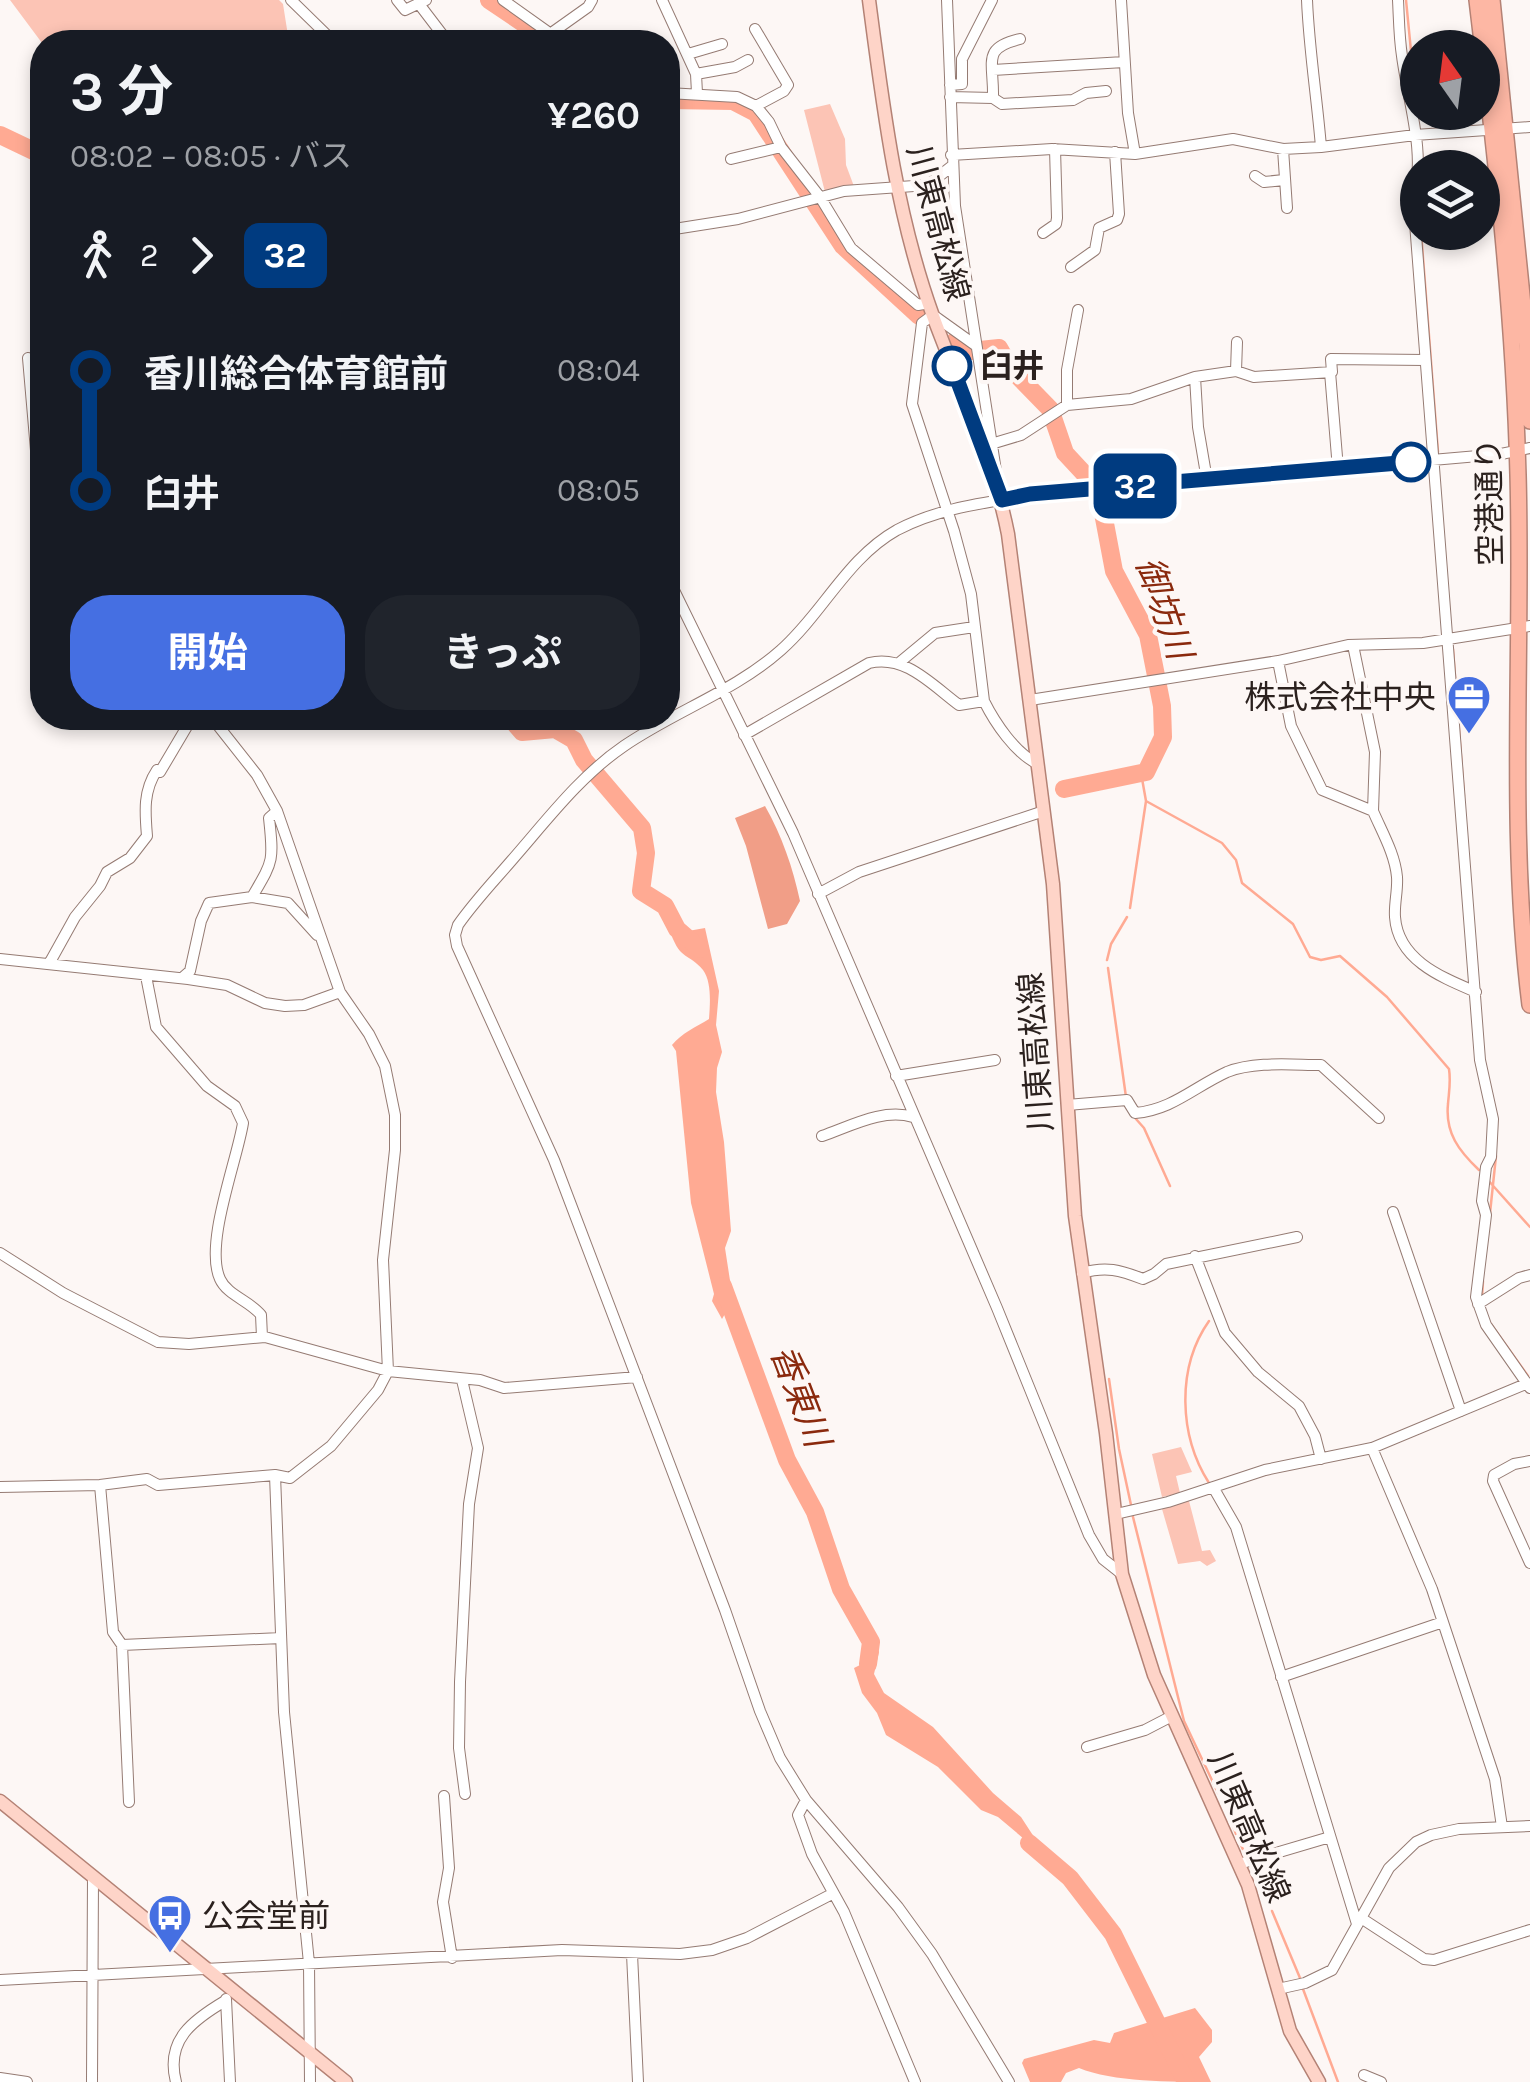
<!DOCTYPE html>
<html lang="ja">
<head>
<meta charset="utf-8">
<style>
	body { margin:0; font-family:Karla,"Noto Sans JP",sans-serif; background:#20242c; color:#f1f3f6; height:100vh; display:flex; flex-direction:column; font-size:38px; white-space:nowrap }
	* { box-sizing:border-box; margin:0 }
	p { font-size:32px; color:#9ea1a6 }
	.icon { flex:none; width:55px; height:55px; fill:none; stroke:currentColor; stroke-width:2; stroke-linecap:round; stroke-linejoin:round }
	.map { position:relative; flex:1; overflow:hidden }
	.panel { position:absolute; left:30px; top:30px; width:650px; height:700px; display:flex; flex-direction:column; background:#171b24; border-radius:40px; box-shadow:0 5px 15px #0003 }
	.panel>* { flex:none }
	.badge { padding:0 20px; border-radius:15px; font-size:35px; line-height:65px }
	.needle { width:65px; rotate:346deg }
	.tools { position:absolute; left:1400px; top:30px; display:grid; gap:20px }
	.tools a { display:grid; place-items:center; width:100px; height:100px; border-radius:50%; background:#171b24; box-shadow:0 5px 15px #0003; font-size:50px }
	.map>.badge { position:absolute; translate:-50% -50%; box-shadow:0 0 0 5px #fff }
	.legs { display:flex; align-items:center; gap:15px; height:110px; padding:0 40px; font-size:32px }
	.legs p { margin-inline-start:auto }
	.head { display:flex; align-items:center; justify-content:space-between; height:170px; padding:0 40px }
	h1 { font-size:55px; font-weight:700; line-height:75px }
	.cta { display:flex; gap:20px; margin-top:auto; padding:20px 40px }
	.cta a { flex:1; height:115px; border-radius:40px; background:#456fe2; color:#fff; font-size:40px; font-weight:700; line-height:115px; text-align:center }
	.cta a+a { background:#20242c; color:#f1f3f6 }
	ul { padding:0 40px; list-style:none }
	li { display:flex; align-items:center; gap:35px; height:120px; font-size:38px }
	li i { display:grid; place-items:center; width:15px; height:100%; margin:0 12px; background:currentColor }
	li i::after { content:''; width:25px; height:25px; margin:-12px; border:8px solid; border-radius:50%; background:#171b24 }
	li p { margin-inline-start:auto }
	li:first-child i { background:linear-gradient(#0000 50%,currentColor 0) }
	li:last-child i { background:linear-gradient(currentColor 50%,#0000 0) }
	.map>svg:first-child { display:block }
	.green { fill:#fcc4b5 }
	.forest { fill:#f19e87 }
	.water { fill:#ffaa93 }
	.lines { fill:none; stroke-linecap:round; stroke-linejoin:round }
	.stream { stroke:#ffaa93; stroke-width:2.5 }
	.river { stroke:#ffaa93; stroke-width:18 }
	.minor-casing { stroke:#957b73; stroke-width:12 }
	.major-casing { stroke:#b48275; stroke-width:15 }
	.highway-casing { stroke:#b48275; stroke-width:18 }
	.minor { stroke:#fff; stroke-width:10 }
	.major { stroke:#fed4c8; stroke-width:12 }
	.highway { stroke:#fdb7a4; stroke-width:15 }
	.line-1-casing { stroke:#fff; stroke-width:22 }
	.line-1 { stroke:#003b80; stroke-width:15 }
	.stop-1-dot { fill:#fff; stroke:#003b80; stroke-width:5 }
	.labels { text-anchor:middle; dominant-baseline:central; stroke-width:8; stroke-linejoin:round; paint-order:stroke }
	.street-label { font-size:32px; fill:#2b211e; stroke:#fdf7f5 }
	.stop-label { font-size:32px; font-weight:bold; fill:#2b211e; stroke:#fdf7f5; text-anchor:start }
	.poi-label { font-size:32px; fill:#2b211e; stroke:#fdf7f5; text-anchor:end }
	.water-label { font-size:35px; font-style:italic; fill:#8a290d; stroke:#fdf7f5 }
</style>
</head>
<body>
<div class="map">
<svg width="1530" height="2082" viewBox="0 0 1530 2082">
	<rect width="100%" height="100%" fill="#fdf7f5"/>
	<!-- green -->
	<path class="green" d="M10 0H279L283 4 289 42 42 43Z
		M830 104 845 139 846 165 855 189 825 192 804 110Z
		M1181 1447 1192 1472 1176 1476 1180 1493 1162 1497 1152 1454Z
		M1189 1501 1202 1551 1210 1550 1216 1561 1207 1566 1200 1561 1178 1564 1162 1509Z"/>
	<!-- forest -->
	<path class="forest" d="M765 806C782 836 793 868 800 901L787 924 768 929 746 846 735 818Z"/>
	<!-- water -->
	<path class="water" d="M705 928 719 991 716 1025 722 1052 717 1068 716 1092 724 1142 731 1231 725 1248 733 1300 722 1319 712 1301 714 1294 691 1203 676 1051 672 1045C682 1033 696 1027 709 1019 710 1005 712 982 703 970 689 953 681 961 671 934Z
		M875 1640 879 1652 874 1674 884 1693 933 1727 993 1793 1021 1817 1049 1860 998 1817 981 1810 938 1767 886 1735 877 1713 862 1693 854 1668 868 1661V1644Z
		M1195 2008 1212 2030V2042L1199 2057 1211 2082C1172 2082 1112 2082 1079 2068L1066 2073 1061 2082H1030L1022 2063 1024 2059 1094 2040 1110 2043 1114 2033Z"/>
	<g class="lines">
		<!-- stream -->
		<path class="stream" d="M1406 0 1411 51
			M1421 232 1438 452
			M1453 649 1464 796
			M1141 773 1146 801 1222 843 1236 860 1242 883 1293 924 1310 957 1321 960 1340 956 1387 997 1449 1069C1451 1082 1449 1091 1448 1104 1445 1133 1459 1151 1479 1170
			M1130 908 1146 801
			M1107 960 1111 944 1127 917
			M1108 968 1126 1097
			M1136 1119 1144 1128 1170 1186
			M1487 1179 1530 1227
			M1490 1213 1496 1156
			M1482 1298 1483 1281
			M1488 1320 1528 1376
			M1209 1321C1176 1368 1179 1436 1209 1483
			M1109 1379 1119 1449 1131 1505
			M1132 1513 1184 1721 1218 1793
			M1232 1823 1236 1834
			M1240 1843 1246 1856
			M1251 1866 1268 1903
			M1272 1911 1300 1978
			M1303 1989 1338 2082"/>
		<!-- river -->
		<path class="river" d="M489 0 551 42
			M668 100 733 101 756 113 843 246 919 316
			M0 135 42 155
			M955 341 972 351
			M980 350 999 348 1011 369 1050 409 1065 453 1091 481
			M510 718 522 732 555 729 574 740 584 760 642 828 646 853 641 891 665 906 677 929 700 949
			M1064 789 1146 772 1163 737 1162 706 1148 635 1114 571 1100 497
			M723 1286 787 1460 815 1512 841 1589 871 1642 868 1664
			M1029 1843 1070 1878 1113 1934 1186 2082"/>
		<defs>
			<path id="minor" d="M291 0 334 42
				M397 0 405 10 426 0
				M503 0 562 42
				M662 0 696 74 697 93
				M947 0 955 206 996 471
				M1121 0 1128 113 1135 154
				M1307 0C1309 49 1317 98 1321 147
				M1398 0C1399 18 1399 37 1402 56 1407 97 1427 156 1413 197L1480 1060 1493 1119 1491 1157 1486 1167 1482 1201 1486 1215 1476 1297 1486 1325 1530 1388
				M419 4 448 42
				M755 29 788 85 784 91 756 106
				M550 34 588 7 592 0
				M688 54 722 44
				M993 70 1124 62
				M696 74 735 67 748 60
				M950 85 962 84V59L992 0
				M668 93 737 97 756 106 769 122 781 147 820 197 851 248 918 305 929 303
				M950 97 993 98 1002 104 1073 100 1086 93 1106 91
				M993 98C994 62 981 48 1020 39
				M1283 149 1287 208
				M951 155 1052 149 1135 154 1233 139 1283 149 1321 147 1415 135 1530 127
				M731 159 781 147
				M1255 176 1264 182 1284 180
				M668 230 738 219 844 191 928 185 952 166
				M1043 233 1056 224 1057 218 1055 149
				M1071 267 1095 250 1099 228 1117 220 1119 214 1115 152
				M975 345 933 315 922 323 912 404 954 531 971 594 984 701C995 723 1015 753 1038 764
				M28 358 37 462 42 485
				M1236 371 1237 342
				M1330 372 1338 469
				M1195 377 1198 427 1207 480
				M1067 405V370L1078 310
				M991 444 1021 435 1067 405 1131 399 1195 377 1236 371 1254 377 1332 372 1331 359 1425 360
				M668 578 793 833 997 1308 1089 1535 1103 1559 1122 1574
				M1353 645 1375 752 1373 811
				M1278 661 1291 726 1322 790 1373 811C1382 832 1395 854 1397 877 1398 890 1394 904 1395 917 1398 960 1441 977 1476 992
				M900 662 935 633 974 627
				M1030 700 1278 661 1348 645 1423 643 1530 626
				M744 735 869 663C905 654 932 685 959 705L984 701
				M818 894 859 872 1044 811
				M252 897 288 903 317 935
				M0 959 188 979 227 985 265 1003 285 1006 304 1005 340 992
				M50 962 75 917 100 886 107 872 130 858 147 836C145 812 143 791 157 770L160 772 192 718
				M146 976 156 1027 207 1086 235 1106 243 1123C237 1161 204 1244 220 1279 227 1295 250 1301 261 1315L262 1337
				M182 978 190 971 201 921 209 903 252 897C273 861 274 862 269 818L277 811
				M896 1076 995 1060
				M1067 1105 1127 1100 1135 1113C1172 1110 1194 1087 1227 1072 1255 1061 1292 1065 1321 1065L1379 1118
				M822 1136C851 1126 883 1108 913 1117
				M1393 1212 1461 1411
				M0 1253 63 1293 158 1342 189 1344 265 1337 388 1371 480 1380 504 1388 637 1377
				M1195 1256 1225 1333 1258 1372 1299 1406 1315 1436 1321 1459
				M1082 1273C1106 1266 1120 1270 1143 1279L1154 1274 1166 1264 1297 1237
				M1478 1304 1519 1278 1530 1275
				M462 1380 478 1448 469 1504 460 1682 459 1748 465 1794
				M1372 1448 1432 1589 1495 1779 1502 1827
				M1530 1461 1514 1464 1494 1475 1493 1481 1530 1563
				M275 1475 284 1712 309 1963 310 2082
				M100 1485 113 1632 122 1645 281 1638
				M0 1487 100 1485 147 1479 158 1485 275 1475 290 1478 331 1446 378 1390 388 1371 383 1260 395 1150V1115L385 1066 369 1034 340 992 277 811 257 775 212 718
				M1213 1487 1236 1527 1357 1924
				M1116 1514 1168 1502 1265 1470 1372 1448 1528 1383
				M122 1645 129 1802
				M1281 1677 1443 1622
				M1087 1747 1145 1730 1172 1716
				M444 1796 449 1868 443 1902 452 1958
				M806 1800 898 1907 932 1954 1009 2082
				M1239 1864 1330 1837
				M1361 1918 1424 1959 1434 1960 1530 1930
				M632 1954 638 2082
				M0 1980 562 1950 680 1954 712 1950 747 1938 832 1894
				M1278 1989 1305 1983 1332 1970 1389 1868 1416 1842 1431 1835 1459 1829 1530 1826
				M226 1999 230 2082
				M1364 2075 1381 2082
				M0 2078 27 2082
				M92 2082 93 1876
				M176 2082C165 2040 193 2020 225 2001
				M915 2082 844 1912 812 1854 798 1815 806 1800 780 1758 760 1711 725 1610 554 1160 457 946 455 935 458 925C474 902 494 881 512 860 547 820 580 776 624 746 675 711 735 691 781 650 823 613 847 558 897 530 939 508 984 503 1030 495L1501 454 1530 448"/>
			<path id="major" d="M869 0C883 107 896 214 933 316 960 389 993 458 1008 534L1053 884 1075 1216 1106 1433 1122 1574 1154 1675 1248 1885 1290 2031 1319 2082
				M0 1801 346 2082"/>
			<path id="highway" d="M1477 0C1496 158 1514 316 1518 475 1523 652 1508 829 1530 1005
				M1492 0 1527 345 1530 421"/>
		</defs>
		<!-- minor casing -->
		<use href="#minor" class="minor-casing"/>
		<!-- major casing -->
		<use href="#major" class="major-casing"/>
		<!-- highway casing -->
		<use href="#highway" class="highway-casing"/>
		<!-- minor -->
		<use href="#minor" class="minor"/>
		<!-- major -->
		<use href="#major" class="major"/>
		<!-- highway -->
		<use href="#highway" class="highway"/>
	</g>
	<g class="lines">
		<defs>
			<path id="line-1" d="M952 366 1002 500 1030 494 1411 462"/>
		</defs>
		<!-- line-1 casing -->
		<use href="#line-1" class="line-1-casing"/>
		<!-- line-1 -->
		<use href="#line-1" class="line-1"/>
	</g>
	<!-- icons -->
	<defs>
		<symbol id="office-pin" viewBox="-11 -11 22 30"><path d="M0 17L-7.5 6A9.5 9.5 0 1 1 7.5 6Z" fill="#456fe2" stroke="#fdf7f5"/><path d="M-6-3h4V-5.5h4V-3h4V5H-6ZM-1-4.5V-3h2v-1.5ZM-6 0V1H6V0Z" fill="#fff"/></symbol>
		<symbol id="bus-pin" viewBox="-11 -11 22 30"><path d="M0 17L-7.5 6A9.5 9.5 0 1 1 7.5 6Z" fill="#456fe2" stroke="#fdf7f5"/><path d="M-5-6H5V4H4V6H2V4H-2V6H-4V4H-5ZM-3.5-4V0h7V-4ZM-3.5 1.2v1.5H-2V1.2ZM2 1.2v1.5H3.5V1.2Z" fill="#fff"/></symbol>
	</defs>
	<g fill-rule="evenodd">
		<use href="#office-pin" x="1444" y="672" width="50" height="68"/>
		<use href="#bus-pin" x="145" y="1891" width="50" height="68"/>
	</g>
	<!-- markers -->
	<g class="stop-1-dot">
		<circle cx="952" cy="366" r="18"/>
		<circle cx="1411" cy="462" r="18"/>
	</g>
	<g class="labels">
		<!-- street labels -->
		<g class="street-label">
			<text transform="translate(938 223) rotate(75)">川東高松線</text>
			<text transform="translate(1490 502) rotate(-91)">空港通り</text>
			<text transform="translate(1036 1052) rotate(-94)">川東高松線</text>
			<text transform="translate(1249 1827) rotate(67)">川東高松線</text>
		</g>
		<!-- stop labels -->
		<g class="stop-label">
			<text x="980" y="366">臼井</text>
		</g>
		<!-- poi labels -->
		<g class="poi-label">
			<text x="1436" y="697">株式会社中央</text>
			<text x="202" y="1916" text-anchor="start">公会堂前</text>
		</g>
		<!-- water labels -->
		<g class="water-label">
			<text transform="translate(1164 608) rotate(71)">御坊川</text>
			<text transform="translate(800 1396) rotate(69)">香東川</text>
		</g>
	</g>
</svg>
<div class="tools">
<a><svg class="needle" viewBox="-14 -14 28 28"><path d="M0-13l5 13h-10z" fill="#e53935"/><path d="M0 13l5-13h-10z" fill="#9ea1a6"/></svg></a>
<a><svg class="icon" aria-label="layers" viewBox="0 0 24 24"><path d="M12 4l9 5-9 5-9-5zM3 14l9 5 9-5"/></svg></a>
</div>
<b class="badge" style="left:1135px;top:486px;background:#003b80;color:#fff">32</b>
<section class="panel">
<div class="head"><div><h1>3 分</h1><p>08:02 – 08:05 · バス</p></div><b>¥260</b></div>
<div class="legs"><svg class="icon" aria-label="walk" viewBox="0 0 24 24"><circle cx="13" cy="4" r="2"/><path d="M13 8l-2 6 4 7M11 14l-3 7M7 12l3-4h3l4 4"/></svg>2<svg class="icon" aria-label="forward" viewBox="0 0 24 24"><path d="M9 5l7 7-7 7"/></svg><b class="badge" style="background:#003b80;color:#fff">32</b></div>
<ul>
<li><i style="color:#003b80"></i><b>香川総合体育館前</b><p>08:04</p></li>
<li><i style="color:#003b80"></i><b>臼井</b><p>08:05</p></li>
</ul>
<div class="cta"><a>開始</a><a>きっぷ</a></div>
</section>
</div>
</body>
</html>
